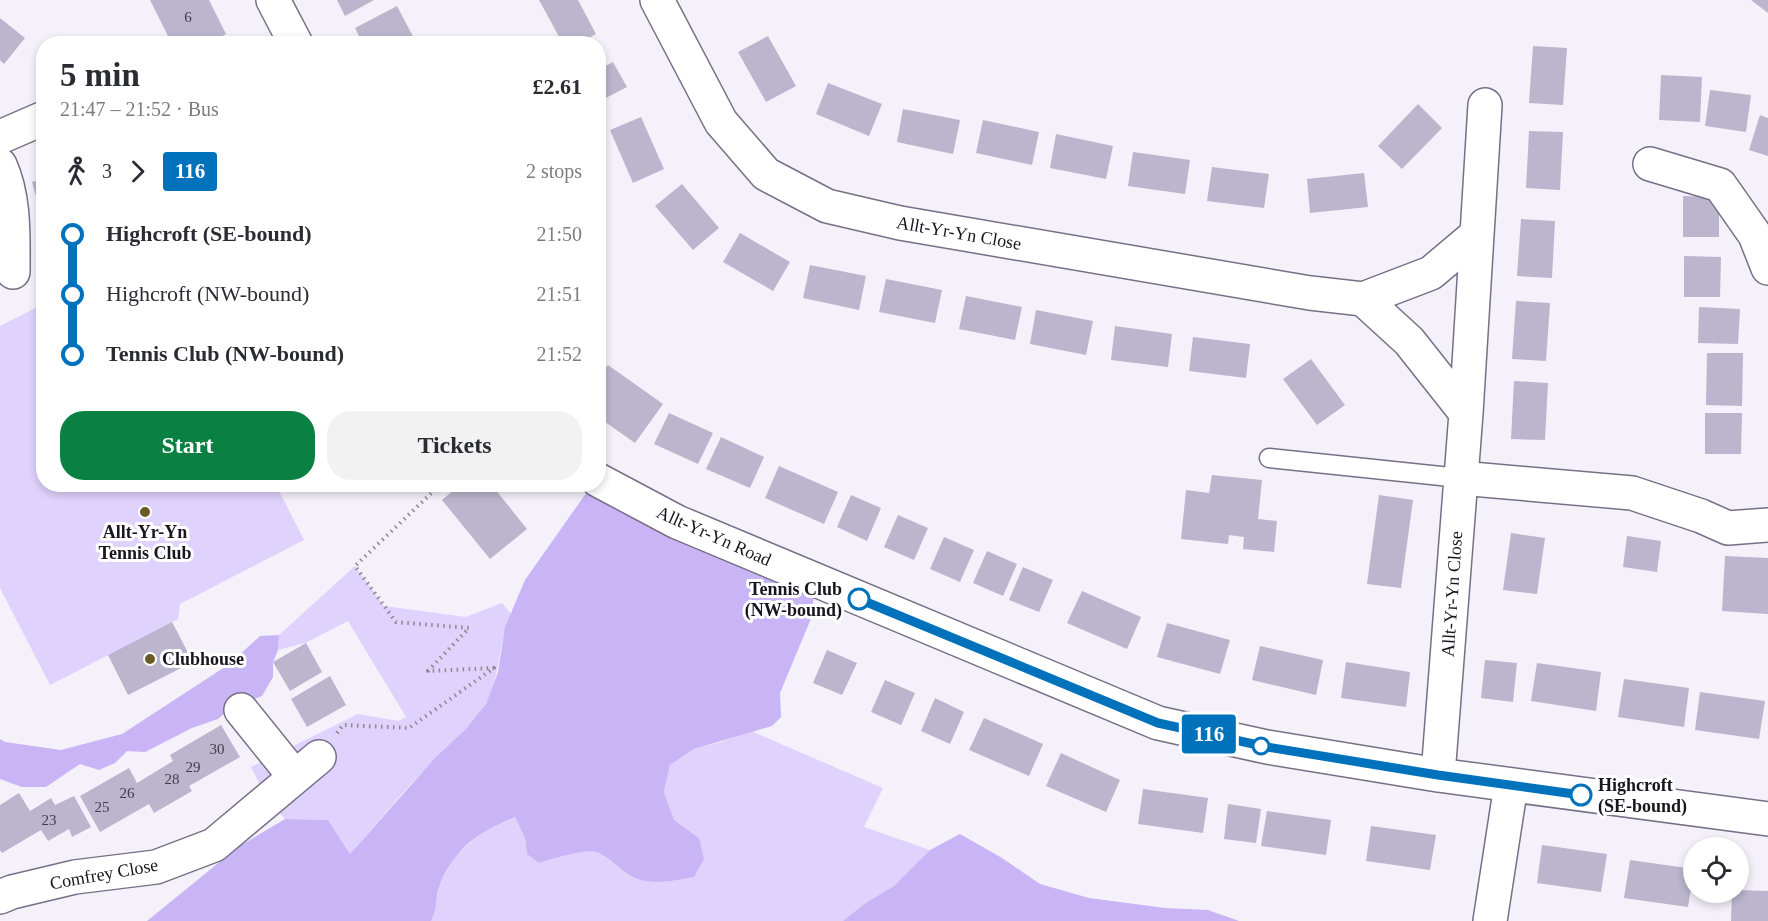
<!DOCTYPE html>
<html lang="en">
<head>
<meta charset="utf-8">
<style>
	body { margin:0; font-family:"Times New Roman",serif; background:#f2f2f3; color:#2b2b33; height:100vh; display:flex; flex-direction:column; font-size:22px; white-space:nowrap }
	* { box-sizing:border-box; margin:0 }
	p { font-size:20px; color:#7c7c81 }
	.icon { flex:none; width:33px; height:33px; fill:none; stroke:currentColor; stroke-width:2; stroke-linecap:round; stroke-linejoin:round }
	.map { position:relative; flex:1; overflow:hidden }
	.panel { position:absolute; left:36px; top:36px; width:570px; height:456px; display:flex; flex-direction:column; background:#fff; border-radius:24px; box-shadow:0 3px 9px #0003 }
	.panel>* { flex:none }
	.badge { padding:0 12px; border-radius:4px; font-size:21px; line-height:39px }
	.tools { position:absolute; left:1683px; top:837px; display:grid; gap:12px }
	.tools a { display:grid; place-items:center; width:66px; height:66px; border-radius:50%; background:#fff; box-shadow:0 3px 9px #0003; font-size:30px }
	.map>.badge { position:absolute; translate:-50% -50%; box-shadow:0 0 0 3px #fff }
	.legs { display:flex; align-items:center; gap:9px; height:66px; padding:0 24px; font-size:20px }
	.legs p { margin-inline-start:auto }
	.headline { display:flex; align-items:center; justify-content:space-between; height:102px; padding:0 24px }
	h1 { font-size:33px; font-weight:700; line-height:45px }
	.primary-button { display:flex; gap:12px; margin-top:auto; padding:12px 24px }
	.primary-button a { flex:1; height:69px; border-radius:24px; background:#0b8043; color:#fff; font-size:24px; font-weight:700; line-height:69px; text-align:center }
	.primary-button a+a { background:#f2f2f3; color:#2b2b33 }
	ul { padding:0 24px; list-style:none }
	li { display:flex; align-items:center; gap:21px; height:60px; font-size:22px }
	li i { display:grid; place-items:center; width:9px; height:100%; margin:0 8px; background:currentColor }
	li i::after { content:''; width:15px; height:15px; margin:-8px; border:4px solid; border-radius:50%; background:#fff }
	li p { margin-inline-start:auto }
	li:first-child i { background:linear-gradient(#0000 50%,currentColor 0) }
	li:last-child i { background:linear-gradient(currentColor 50%,#0000 0) }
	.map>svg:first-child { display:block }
	.green { fill:#dfd2fd }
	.forest { fill:#c9b4f5 }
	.building { fill:#bcb5ce }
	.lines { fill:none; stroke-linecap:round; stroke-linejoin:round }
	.lane-casing { stroke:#766f86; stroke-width:21 }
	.street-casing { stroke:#766f86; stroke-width:36 }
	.path { stroke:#8c8992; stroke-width:4; stroke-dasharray:1.5 4.5; stroke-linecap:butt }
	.lane { stroke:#fff; stroke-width:18 }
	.street { stroke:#fff; stroke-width:33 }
	.line-1-casing { stroke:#fff; stroke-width:14 }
	.line-1 { stroke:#0072bc; stroke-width:9 }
	.poi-dot { fill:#6b5927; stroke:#fff; stroke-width:2 }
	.stop-1-dot { fill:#fff; stroke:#0072bc; stroke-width:3 }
	.labels { text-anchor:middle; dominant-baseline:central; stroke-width:6; stroke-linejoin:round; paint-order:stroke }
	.number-label { font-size:15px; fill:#413d4a }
	.street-label { font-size:18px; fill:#18151e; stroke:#fff }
	.poi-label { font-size:18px; font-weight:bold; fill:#18151e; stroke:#fff }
	.stop-label { font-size:18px; font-weight:bold; fill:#18151e; stroke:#fff; text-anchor:end }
</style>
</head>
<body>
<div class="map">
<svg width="1768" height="921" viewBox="0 0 1768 921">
	<rect width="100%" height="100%" fill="#f4f1fb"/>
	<!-- green -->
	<path class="green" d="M43 304 44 484 276 485 304 540 180 604 178 619 50 685 0 588V326Z
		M355 566 384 606 466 617 502 603 511 614C498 642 501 675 486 703 475 725 453 741 436 758 406 788 378 822 350 854L328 820 285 819 268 801 251 767 358 714 398 721 406 717 348 621 305 643 278 650 279 635Z
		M751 731 883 788 864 827 930 850 894 886 864 904 843 921H431L434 916 439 886 454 857 485 830 515 817 525 838 527 854 537 863C550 859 584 849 596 852 609 855 617 867 626 874 646 887 673 881 694 877L699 838 674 820 664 792 670 765 694 749 721 742Z"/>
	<!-- forest -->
	<path class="forest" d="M589 489 816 583 810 621 780 693 781 717 772 726 694 749 670 765 664 792 674 820 699 838 704 859 694 877C673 881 646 887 627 874 617 867 609 856 596 852 584 849 551 859 538 863L527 854 525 838 515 817C479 832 456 847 440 884 435 896 438 910 431 921H147L238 847 285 819 328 820 350 854 435 758 466 729 486 704 498 672 505 627 525 580Z
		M279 635 278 650 273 662V677L262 696 229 709 218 719 192 728 145 752 127 751 115 763 99 770 80 764 46 787H22L0 779V739L5 742 61 750 122 734 228 665 260 636Z
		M960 834 1002 858 1040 884 1089 898 1165 908 1208 910 1239 921H843L864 904 894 886 930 850Z"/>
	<!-- building -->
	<path class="building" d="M150 0H209L226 34 208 44H172Z
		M337 0H374L345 16Z
		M539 0H578L596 34 578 44H563Z
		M1751 0H1768V13Z
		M397 6 417 44H363L355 28Z
		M0 18 25 38 4 64 0 60Z
		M768 36 796 86 766 102 738 52Z
		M1533 46 1567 48 1563 105 1529 103Z
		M613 62 627 87 598 102V70Z
		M1661 75 1702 77 1700 122 1659 120Z
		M828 83 882 104 869 136 816 114Z
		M1710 90 1751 95 1746 132 1705 126Z
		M1418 104 1442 128 1402 169 1378 146Z
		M903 109 960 120 953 154 897 142Z
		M1760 115 1768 118V156L1749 150Z
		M641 117 664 169 633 183 610 130Z
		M983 120 1039 132 1032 165 976 153Z
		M1529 131 1563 132 1560 190 1526 188Z
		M1056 134 1113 146 1106 179 1050 168Z
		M1133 152 1190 160 1185 194 1128 186Z
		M1212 167 1269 174 1264 208 1207 201Z
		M1364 173 1368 207 1310 213 1307 179Z
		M44 179V222H43L32 182Z
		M682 184 719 228 693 250 655 206Z
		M1683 196 1719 197V237H1683Z
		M1521 219 1555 221 1552 278 1517 276Z
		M740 233 790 262 773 291 723 262Z
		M1684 256 1721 257 1720 297H1684Z
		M810 265 866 276 859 310 803 298Z
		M886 279 942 290 935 323 879 312Z
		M966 296 1022 307 1015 340 959 329Z
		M1516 301 1550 303 1546 361 1512 359Z
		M1699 307 1740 309 1738 344 1698 343Z
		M1036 310 1093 321 1086 355 1030 344Z
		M1115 326 1172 334 1168 367 1111 360Z
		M1193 337 1250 344 1246 378 1189 371Z
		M1707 353H1743L1742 406 1706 405Z
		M1311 359 1345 405 1317 425 1283 379Z
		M608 365 663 404 635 443 598 417V378Z
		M1514 381 1548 383 1545 440 1511 439Z
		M669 413 713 433 698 464 654 444Z
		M1705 413H1742L1741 454H1705Z
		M721 437 764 457 750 488 706 469Z
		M779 466 838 492 824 524 765 498Z
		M1212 475 1262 480 1258 519 1277 521 1274 552 1243 549 1244 537 1229 535 1228 544 1181 539 1186 490 1209 493Z
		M461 484H491L527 529 490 559 442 500Z
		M851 495 881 508 867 541 837 527Z
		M1379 495 1413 500 1401 588 1367 584Z
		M898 515 928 528 914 560 884 547Z
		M1511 533 1545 538 1537 594 1503 590Z
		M1627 536 1661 541 1657 572 1623 567Z
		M944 537 974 550 960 582 930 569Z
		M987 551 1017 564 1003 596 973 583Z
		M1725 556 1768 558V614L1722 611Z
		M1023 567 1053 580 1039 612 1009 600Z
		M1082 591 1141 617 1127 649 1067 623Z
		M172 622 193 662 128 695 108 655Z
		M1167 623 1230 640 1220 674 1157 657Z
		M306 643 322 672 290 691 273 662Z
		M1260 646 1323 660 1316 695 1252 680Z
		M827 650 857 663 842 695 813 683Z
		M1485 660 1517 663 1513 702 1481 698Z
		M1346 662 1410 672 1406 707 1341 698Z
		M1537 663 1601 672 1596 711 1531 701Z
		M330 676 346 705 307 727 291 699Z
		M1624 679 1689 688 1684 727 1618 717Z
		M885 680 915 693 901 725 871 712Z
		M1700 692 1765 701 1759 739 1695 730Z
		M935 698 964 712 950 744 921 731Z
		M984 718 1043 744 1029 776 969 750Z
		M221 725 240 757 189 786 192 791 154 813 149 804 100 832 80 796 129 768 137 783 173 761 170 755Z
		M1061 753 1120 780 1106 812 1046 786Z
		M1143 789 1208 798 1203 833 1138 824Z
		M19 793 30 811 51 798 55 805 74 796 91 827 72 837 69 829 48 841 41 830 2 853 0 850V805Z
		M1228 804 1261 809 1256 843 1224 839Z
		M1267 811 1331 820 1326 855 1261 846Z
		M1371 826 1436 835 1430 870 1366 861Z
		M1542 845 1607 854 1601 892 1537 883Z
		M1630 860 1694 869 1688 907 1624 898Z
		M1738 890 1768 891V921H1731L1732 892H1738Z"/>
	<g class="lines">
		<defs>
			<path id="lane" d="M1269 458 1460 478"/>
			<path id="street" d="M273 0 296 44
				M657 0 721 122 766 174 827 206 900 223 1310 293 1363 299 1431 273 1476 235
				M0 137 44 118
				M1650 164 1720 185 1755 235 1768 268
				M0 165C15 198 13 236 13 272
				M1363 299 1409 341 1466 413 1438 775
				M1466 413 1485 105
				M1460 478 1632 493 1701 516 1728 528 1768 525
				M598 480 677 522 1158 723 1267 747 1438 775 1768 819
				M241 710 295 777
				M0 897 12 892 75 877 156 867 214 845 319 757
				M1490 921 1511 785"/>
		</defs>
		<!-- lane casing -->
		<use href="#lane" class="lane-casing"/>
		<!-- street casing -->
		<use href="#street" class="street-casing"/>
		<!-- path -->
		<path class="path" d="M337 733 343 725 409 728 494 668 428 671 469 628 396 622 355 566 441 484"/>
		<!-- lane -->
		<use href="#lane" class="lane"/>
		<!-- street -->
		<use href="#street" class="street"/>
	</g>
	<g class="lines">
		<defs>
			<path id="line-1" d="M859 599 1158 723 1267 747 1438 775 1581 795"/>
		</defs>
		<!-- line-1 casing -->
		<use href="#line-1" class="line-1-casing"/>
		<!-- line-1 -->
		<use href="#line-1" class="line-1"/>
	</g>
	<!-- markers -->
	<g class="poi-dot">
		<circle cx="145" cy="512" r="6"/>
		<circle cx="150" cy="659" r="6"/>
	</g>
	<g class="stop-1-dot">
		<circle cx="859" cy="599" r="10"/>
		<circle cx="1261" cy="746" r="8"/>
		<circle cx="1581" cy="795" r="10"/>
	</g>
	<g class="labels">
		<!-- number labels -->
		<g class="number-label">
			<text x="188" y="17">6</text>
			<text x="217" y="749">30</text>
			<text x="193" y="767">29</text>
			<text x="172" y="779">28</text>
			<text x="127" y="793">26</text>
			<text x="102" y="807">25</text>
			<text x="49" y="820">23</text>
		</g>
		<!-- street labels -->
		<g class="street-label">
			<text transform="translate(959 233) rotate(10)">Allt-Yr-Yn Close</text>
			<text transform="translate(714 536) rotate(24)">Allt-Yr-Yn Road</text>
			<text transform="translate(1452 594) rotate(-86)">Allt-Yr-Yn Close</text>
			<text transform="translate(104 874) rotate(-10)">Comfrey Close</text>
		</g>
		<!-- poi labels -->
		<g class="poi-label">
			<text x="145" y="532">Allt-Yr-Yn<tspan x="145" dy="21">Tennis Club</tspan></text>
			<text x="162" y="659" text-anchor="start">Clubhouse</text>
		</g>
		<!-- stop labels -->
		<g class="stop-label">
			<text x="842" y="589">Tennis Club<tspan x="842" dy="21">(NW-bound)</tspan></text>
			<text x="1598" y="785" text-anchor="start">Highcroft<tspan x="1598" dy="21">(SE-bound)</tspan></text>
		</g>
	</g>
</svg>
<div class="tools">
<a><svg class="icon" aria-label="locate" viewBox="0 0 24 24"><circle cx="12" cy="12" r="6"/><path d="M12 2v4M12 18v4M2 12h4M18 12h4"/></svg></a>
</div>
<b class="badge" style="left:1209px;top:734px;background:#0072bc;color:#fff">116</b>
<section class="panel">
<div class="headline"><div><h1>5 min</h1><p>21:47 – 21:52 · Bus</p></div><b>£2.61</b></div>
<div class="legs"><svg class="icon" aria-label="walk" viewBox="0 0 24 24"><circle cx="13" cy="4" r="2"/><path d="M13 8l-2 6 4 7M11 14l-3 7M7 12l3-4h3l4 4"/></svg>3<svg class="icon" aria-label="forward" viewBox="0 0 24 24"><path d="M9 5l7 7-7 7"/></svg><b class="badge" style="background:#0072bc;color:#fff">116</b><p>2 stops</p></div>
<ul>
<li><i style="color:#0072bc"></i><b>Highcroft (SE-bound)</b><p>21:50</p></li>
<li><i style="color:#0072bc"></i><span>Highcroft (NW-bound)</span><p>21:51</p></li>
<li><i style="color:#0072bc"></i><b>Tennis Club (NW-bound)</b><p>21:52</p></li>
</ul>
<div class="primary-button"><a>Start</a><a>Tickets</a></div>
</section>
</div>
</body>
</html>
